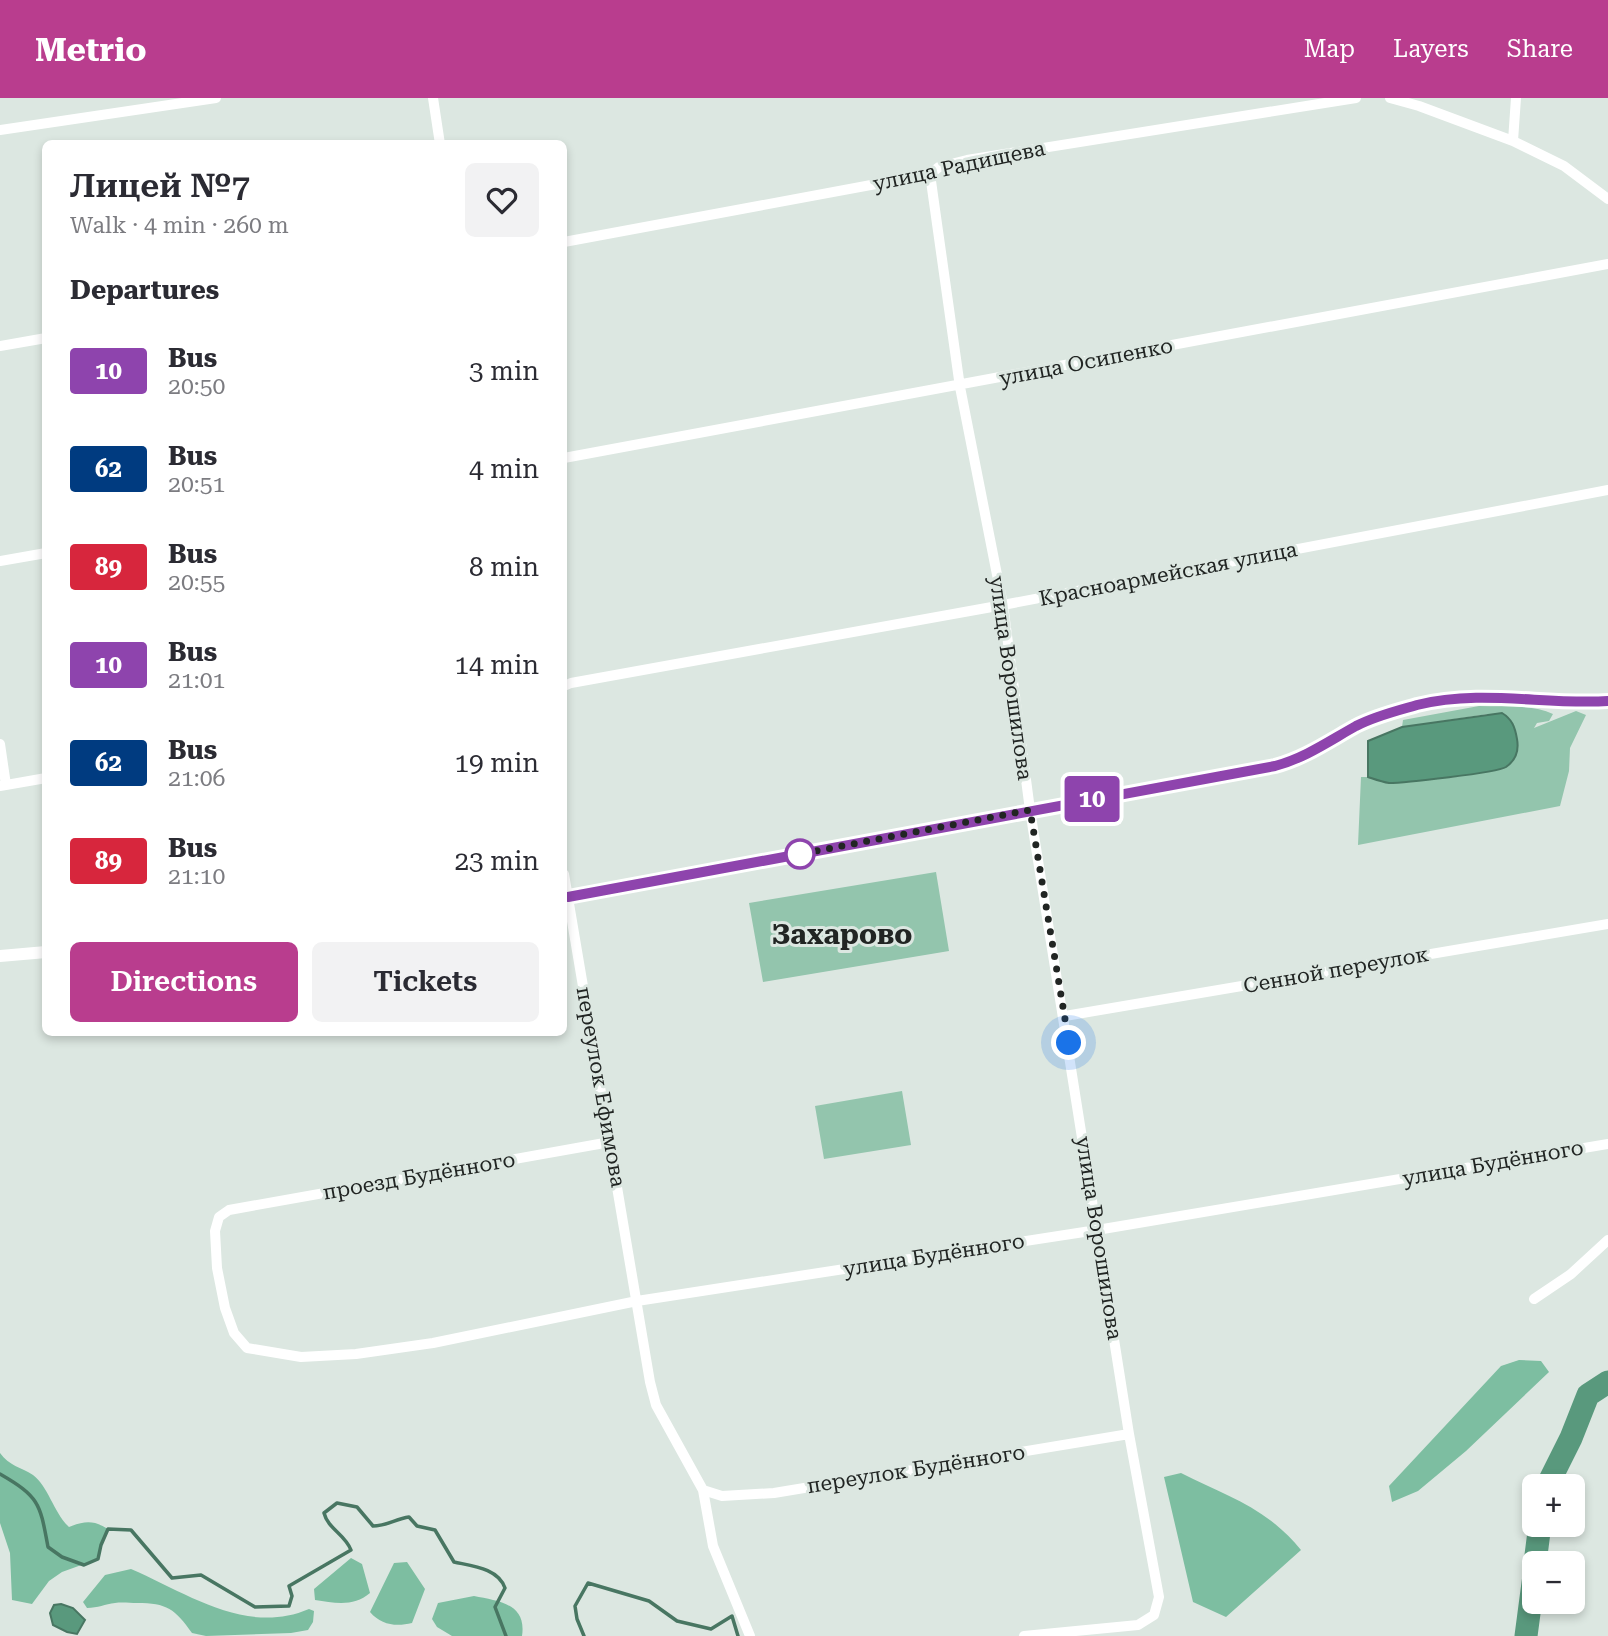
<!DOCTYPE html>
<html lang="en">
<head>
<meta charset="utf-8">
<style>
	body { margin:0; font-family:"Roboto Serif",serif; background:#f2f2f3; color:#2b2b33; height:100vh; display:flex; flex-direction:column; font-size:26px; white-space:nowrap }
	* { box-sizing:border-box; margin:0 }
	p { font-size:23px; color:#7c7c81 }
	.icon { flex:none; width:38px; height:38px; fill:none; stroke:currentColor; stroke-width:2; stroke-linecap:round; stroke-linejoin:round }
	.map { position:relative; flex:1; overflow:hidden }
	.drawer { position:absolute; left:42px; top:42px; width:525px; height:896px; display:flex; flex-direction:column; background:#fff; border-radius:10px; box-shadow:0 4px 10px #0003 }
	.drawer>* { flex:none }
	.badge { padding:0 14px; border-radius:5px; font-size:24px; line-height:46px }
	.tools { position:absolute; left:1522px; top:1376px; display:grid; gap:14px }
	.tools a { display:grid; place-items:center; width:63px; height:63px; border-radius:10px; background:#fff; box-shadow:0 4px 10px #0003; font-size:35px }
	.you { position:absolute; width:35px; height:35px; margin:-18px; border:5px solid #fff; border-radius:50%; background:#1a73e8; box-shadow:0 0 0 10px #1a73e833 }
	.map>.badge { position:absolute; translate:-50% -50%; box-shadow:0 0 0 4px #fff }
	h2 { padding:0 28px; font-size:26px; line-height:63px }
	.round { display:grid; place-items:center; flex:none; width:74px; height:74px; border-radius:10px; background:#f2f2f3 }
	.summary { display:flex; align-items:center; justify-content:space-between; height:119px; padding:0 28px }
	h1 { font-size:33px; font-weight:600; line-height:52px }
	.action { display:flex; gap:14px; margin-top:auto; padding:14px 28px }
	.action a { flex:1; height:80px; border-radius:10px; background:#b93d8e; color:#fff; font-size:28px; font-weight:600; line-height:80px; text-align:center }
	.action a+a { background:#f2f2f3; color:#2b2b33 }
	ul { padding:0; list-style:none }
	li { display:flex; align-items:center; gap:21px; height:98px; padding:0 28px }
	li div { flex:1 }
	li b { display:block; font-size:26px }
	li em { font-style:normal }
	li .badge { min-width:77px; font-weight:700; text-align:center }
	header { display:flex; align-items:center; gap:42px; box-sizing:border-box; height:98px; padding:0 35px; background:#b93d8e; color:#fff }
	header strong { font-size:33px }
	nav { display:flex; gap:38px; margin-inline-start:auto; font-size:24px }
	.map>svg:first-child { display:block }
	.green { fill:#93c5ad }
	.forest { fill:#7dbea1 }
	.water { fill:#59997d; stroke:#487662; stroke-width:2 }
	.lines { fill:none; stroke-linecap:round; stroke-linejoin:round }
	.stream { stroke:#487662; stroke-width:3.5 }
	.river { stroke:#59997d; stroke-width:23 }
	.minor { stroke:#fff; stroke-width:10 }
	.tertiary { stroke:#fff; stroke-width:12 }
	.line-casing { stroke:#fff; stroke-width:16 }
	.line { stroke:#8e44ad; stroke-width:10 }
	.walk { stroke:#212523; stroke-width:7; stroke-dasharray:0 12.6 }
	.stop-dot { fill:#fff; stroke:#8e44ad; stroke-width:3.5 }
	.labels { text-anchor:middle; dominant-baseline:central; stroke-width:6; stroke-linejoin:round; paint-order:stroke }
	.street-label { font-size:21px; fill:#212523; stroke:#dce7e1 }
	.district-label { font-size:28px; font-weight:bold; fill:#212523; stroke:#dce7e1 }
</style>
</head>
<body>
<header>
<strong>Metrio</strong>
<nav><a>Map</a><a>Layers</a><a>Share</a></nav>
</header>
<div class="map">
<svg width="1608" height="1538" viewBox="0 0 1608 1538">
	<rect width="100%" height="100%" fill="#dce7e1"/>
	<!-- green -->
	<path class="green" d="M1479 608C1503 609 1531 606 1553 616L1549 623 1537 625 1534 630 1576 613 1586 617 1570 650 1569 673 1560 708 1358 747 1361 679H1368L1387 685 1455 679 1504 670 1514 661 1488 616 1402 629 1403 622Z
		M936 774 949 853 763 884 749 805Z
		M902 993 911 1047 824 1061 815 1008Z"/>
	<!-- forest -->
	<path class="forest" d="M1519 1262 1541 1263 1549 1274 1466 1353 1418 1393 1392 1404 1389 1388 1501 1268Z
		M0 1355C9 1368 21 1369 33 1377 48 1388 54 1415 69 1429 85 1423 93 1422 108 1431L101 1447 98 1461 62 1474 49 1483 32 1506 12 1502 10 1455 0 1425Z
		M1181 1375C1228 1399 1266 1409 1301 1452L1226 1519 1193 1504 1164 1379Z
		M351 1460 362 1466 370 1495C354 1509 335 1505 315 1502L314 1491Z
		M407 1464 425 1491 412 1525C396 1529 381 1527 370 1514L394 1465Z
		M131 1471C187 1495 246 1538 309 1511L314 1513 313 1524 308 1532 291 1535 206 1538 192 1535C175 1511 167 1505 137 1505 130 1505 122 1504 115 1505 105 1506 98 1510 87 1510L83 1504 105 1477Z
		M474 1498C498 1503 527 1505 522 1538H452L437 1529 432 1521 438 1505Z"/>
	<!-- water -->
	<path class="water" d="M1502 615C1512 621 1515 629 1517 641 1519 652 1516 662 1506 669 1496 675 1403 685 1389 685 1382 684 1374 681 1368 679V643L1402 629Z
		M61 1506 73 1510 85 1522 77 1536 67 1534 53 1527 50 1515 54 1507Z"/>
	<g class="lines">
		<!-- stream -->
		<path class="stream" d="M0 1376C40 1399 40 1406 48 1449L62 1459 84 1467 98 1461 101 1447 108 1431 131 1432 172 1480 201 1477 255 1509 289 1508 292 1498 289 1488 351 1452C345 1436 328 1431 324 1415L337 1405 357 1409 373 1428C386 1428 396 1421 409 1419L417 1428 435 1432 454 1464C472 1468 498 1470 505 1490L495 1509 506 1538
			M584 1538 577 1521 575 1508 588 1485 649 1503 677 1523 711 1531 732 1518 738 1538"/>
		<!-- river -->
		<path class="river" d="M1547 1388 1571 1340 1588 1297 1608 1284
			M1535 1465 1540 1426
			M1526 1538 1535 1470"/>
		<!-- minor -->
		<path class="minor" d="M433 0 440 46
			M1390 0 1419 8 1513 43 1564 68 1608 101
			M0 32 216 0
			M1513 43 1516 0
			M930 76 960 289 1003 507 1030 712 1129 1336 1159 1499 1154 1517 1138 1527 1024 1538
			M564 144 930 76 939 69 967 62 1356 0
			M0 248 46 240
			M564 360C912 297 1260 229 1608 166
			M0 463 46 455
			M564 588 571 585 1003 507 1608 392
			M0 646 6 687
			M0 688 46 680
			M564 776 650 1284 656 1307 703 1392 713 1448 750 1538
			M1065 918 1608 826
			M610 1044 229 1112 219 1119 215 1133 217 1170 225 1210 234 1235 247 1250 301 1259 356 1256 433 1245 637 1203 1097 1132 1608 1046
			M1534 1201 1571 1176 1608 1142
			M703 1392 722 1398 774 1395 1129 1336"/>
		<!-- tertiary -->
		<path class="tertiary" d="M564 799 1275 668C1305 660 1329 643 1356 628 1375 618 1396 613 1417 607 1484 591 1541 607 1608 603
			M0 858 46 854"/>
	</g>
	<g class="lines">
		<defs>
			<path id="line" d="M568 799 1275 668C1305 660 1329 643 1356 628 1375 618 1396 613 1417 607 1482 591 1543 607 1608 603"/>
		</defs>
		<!-- line casing -->
		<use href="#line" class="line-casing"/>
		<!-- line -->
		<use href="#line" class="line"/>
		<!-- walk -->
		<path class="walk" d="M800 756 790 758 1030 712 1069 945"/>
	</g>
	<!-- markers -->
	<circle class="stop-dot" cx="800" cy="756" r="14"/>
	<g class="labels">
		<!-- street labels -->
		<g class="street-label">
			<text transform="translate(959 68) rotate(-12)">улица Радищева</text>
			<text transform="translate(1086 264) rotate(-11)">улица Осипенко</text>
			<text transform="translate(1168 476) rotate(-11)">Красноармейская улица</text>
			<text transform="translate(1011 580) rotate(82)">улица Ворошилова</text>
			<text transform="translate(1336 872) rotate(-10)">Сенной переулок</text>
			<text transform="translate(601 989) rotate(80)">переулок Ефимова</text>
			<text transform="translate(1493 1065) rotate(-10)">улица Будённого</text>
			<text transform="translate(419 1078) rotate(-10)">проезд Будённого</text>
			<text transform="translate(1099 1140) rotate(81)">улица Ворошилова</text>
			<text transform="translate(934 1157) rotate(-9)">улица Будённого</text>
			<text transform="translate(916 1371) rotate(-9)">переулок Будённого</text>
		</g>
		<!-- district labels -->
		<g class="district-label">
			<text x="842" y="836">Захарово</text>
		</g>
	</g>
</svg>
<div class="tools">
<a>+</a>
<a>−</a>
</div>
<div class="you" style="left:1069px;top:945px"></div>
<b class="badge" style="left:1092px;top:701px;background:#8e44ad;color:#fff">10</b>
<section class="drawer">
<div class="summary"><div><h1>Лицей №7</h1><p>Walk · 4 min · 260 m</p></div><a class="round"><svg class="icon" aria-label="heart" viewBox="0 0 24 24"><path d="M12 20l-8-8c-3-5 5-10 8-4 3-6 11-1 8 4z"/></svg></a></div>
<h2>Departures</h2>
<ul>
<li><span class="badge" style="background:#8e44ad;color:#fff">10</span><div><b>Bus</b><p>20:50</p></div><em>3 min</em></li>
<li><span class="badge" style="background:#003b80;color:#fff">62</span><div><b>Bus</b><p>20:51</p></div><em>4 min</em></li>
<li><span class="badge" style="background:#d7263d;color:#fff">89</span><div><b>Bus</b><p>20:55</p></div><em>8 min</em></li>
<li><span class="badge" style="background:#8e44ad;color:#fff">10</span><div><b>Bus</b><p>21:01</p></div><em>14 min</em></li>
<li><span class="badge" style="background:#003b80;color:#fff">62</span><div><b>Bus</b><p>21:06</p></div><em>19 min</em></li>
<li><span class="badge" style="background:#d7263d;color:#fff">89</span><div><b>Bus</b><p>21:10</p></div><em>23 min</em></li>
</ul>
<div class="action"><a>Directions</a><a>Tickets</a></div>
</section>
</div>
</body>
</html>
